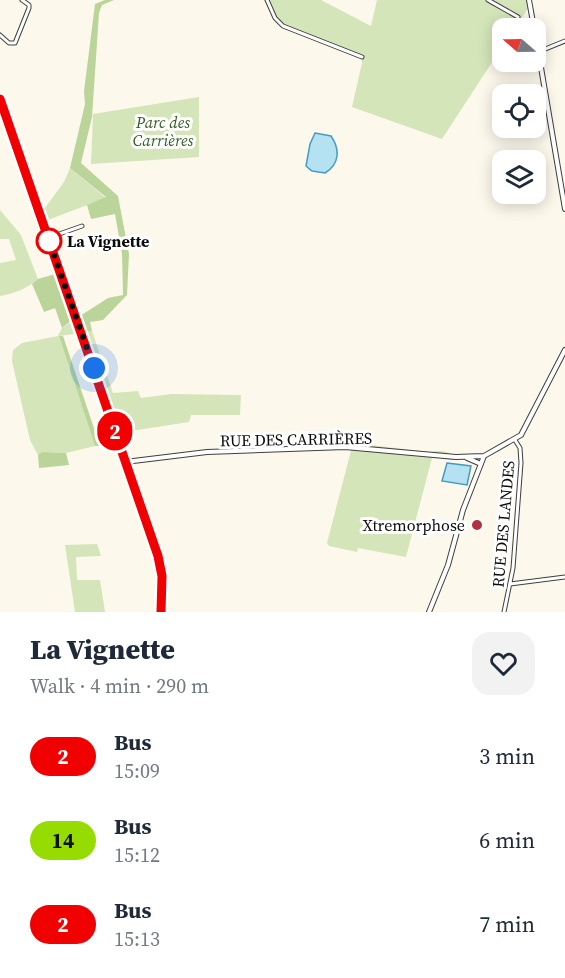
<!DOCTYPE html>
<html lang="en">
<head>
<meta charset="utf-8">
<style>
	body { margin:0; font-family:"Source Serif 4",serif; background:#f2f2f3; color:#1f2937; height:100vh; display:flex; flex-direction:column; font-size:22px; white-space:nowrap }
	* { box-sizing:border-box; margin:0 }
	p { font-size:20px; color:#747a83 }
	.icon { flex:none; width:33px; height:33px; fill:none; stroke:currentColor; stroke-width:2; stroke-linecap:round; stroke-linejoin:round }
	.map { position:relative; height:612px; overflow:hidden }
	.sheet { display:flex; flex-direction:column; background:#fff; flex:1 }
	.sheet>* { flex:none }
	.badge { padding:0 12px; border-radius:20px; font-size:21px; line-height:39px }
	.needle { width:39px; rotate:290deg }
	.tools { position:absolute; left:492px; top:18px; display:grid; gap:12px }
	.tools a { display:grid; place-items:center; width:54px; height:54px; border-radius:12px; background:#fff; box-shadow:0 3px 15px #0003; font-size:30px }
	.you { position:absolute; width:30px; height:30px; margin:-15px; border:4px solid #fff; border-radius:50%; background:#1a73e8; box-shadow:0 0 0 9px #1a73e833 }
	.map>.badge { position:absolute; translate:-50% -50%; box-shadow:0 0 0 3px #fff }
	.round { display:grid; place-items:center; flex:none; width:63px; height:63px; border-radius:18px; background:#f2f2f3 }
	.summary { display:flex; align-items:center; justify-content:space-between; height:102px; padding:0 30px }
	h1 { font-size:28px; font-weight:800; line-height:45px }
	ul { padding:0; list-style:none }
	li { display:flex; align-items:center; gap:18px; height:84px; padding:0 30px }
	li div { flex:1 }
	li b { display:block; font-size:22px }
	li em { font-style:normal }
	li .badge { min-width:66px; font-weight:700; text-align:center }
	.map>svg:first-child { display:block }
	.green { fill:#d4e5b9 }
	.forest { fill:#bad499 }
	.water { fill:#b5e1f1; stroke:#429dc2; stroke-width:1.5 }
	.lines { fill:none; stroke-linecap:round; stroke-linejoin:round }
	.minor-casing { stroke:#3f3f3f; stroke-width:5 }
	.tertiary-casing { stroke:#3f3f3f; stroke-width:6 }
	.secondary-casing { stroke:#2e2e2e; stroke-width:6 }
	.minor { stroke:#fff; stroke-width:3 }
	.tertiary { stroke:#fff; stroke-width:4 }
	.secondary { stroke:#f8e7ac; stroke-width:4 }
	.line-casing { stroke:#fff; stroke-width:14 }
	.line { stroke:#f00000; stroke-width:9 }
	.walk { stroke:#0c0c0c; stroke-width:6; stroke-dasharray:0 10.8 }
	.stop-dot { fill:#fff; stroke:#f00000; stroke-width:3 }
	.poi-dot { fill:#b03044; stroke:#fff; stroke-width:2 }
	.labels { text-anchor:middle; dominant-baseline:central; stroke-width:6; stroke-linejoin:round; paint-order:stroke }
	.park-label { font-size:16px; font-style:italic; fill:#355d22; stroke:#fff }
	.stop-label { font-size:16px; font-weight:bold; fill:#0c0c0c; stroke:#fff; text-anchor:start }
	.street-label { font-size:16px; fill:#0c0c0c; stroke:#fff }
	.poi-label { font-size:16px; fill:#0c0c0c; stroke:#fff; text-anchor:end }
</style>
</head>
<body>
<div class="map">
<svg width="565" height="612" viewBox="0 0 565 612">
	<rect width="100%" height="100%" fill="#fdf8ec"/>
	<!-- green -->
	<path class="green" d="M264 0H321L371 26 377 0H528L529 7 515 28H502V47L442 139 352 107 362 63 361 56 284 29 274 19Z
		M199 97V157L91 164 93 114Z
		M70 168 106 198 45 221 42 212 64 182Z
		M0 210 21 235 38 279C28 288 14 294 0 296V263L16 260 9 239H0Z
		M80 316 86 332 92 331 113 393 138 391 141 398 171 394 241 395 240 415H191L189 422 118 433 77 337 74 334 59 336 95 446 66 453 42 452 38 455 30 440 12 361 13 350 22 343 58 336 62 328Z
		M353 443 429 452C440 450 449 450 458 459L451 460 432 458 406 557 358 548 357 552 329 546 327 543Z
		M97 544 101 556 76 557 77 580H100L105 612H75L65 545Z"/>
	<!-- forest -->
	<path class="forest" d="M105 0H114L102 5 99 13 92 117 81 163 118 196 129 254 127 295 103 320 90 322 92 331 86 332 80 316 108 298 123 295 122 254 115 214 91 219 87 205 106 197 70 168 85 104 84 91 95 4Z
		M55 274 72 320 62 328 55 308 44 312 32 284 38 279Z
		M59 336H63L100 446H95Z
		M42 452 66 453 69 465 39 468 38 455Z"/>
	<!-- water -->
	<path class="water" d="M315 133 331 136C340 149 340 164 325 173L312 171 306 166 310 144Z
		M447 463 471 466 467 485 442 481Z"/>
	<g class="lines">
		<defs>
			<path id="minor" d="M267 0 275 18 283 26 362 57
				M488 0 518 17
				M0 35 9 43H15L29 8V5L22 0
				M538 52 565 41
				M48 238 82 226
				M510 584 565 577
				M504 612 513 568 521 463 520 448 515 440"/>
			<path id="tertiary" d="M529 0 534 28
				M536 38 565 209
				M467 458 481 464
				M125 462 207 452 345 447 456 457 484 456
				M429 612 448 565 463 510 484 456 521 435 565 350"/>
			<path id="secondary" d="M0 99 158 556 162 576 161 612"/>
		</defs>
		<!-- minor casing -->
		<use href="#minor" class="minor-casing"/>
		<!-- tertiary casing -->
		<use href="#tertiary" class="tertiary-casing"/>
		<!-- secondary casing -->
		<use href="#secondary" class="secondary-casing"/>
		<!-- minor -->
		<use href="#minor" class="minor"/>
		<!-- tertiary -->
		<use href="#tertiary" class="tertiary"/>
		<!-- secondary -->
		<use href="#secondary" class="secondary"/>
	</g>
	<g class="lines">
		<defs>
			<path id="line" d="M0 99 158 556 162 576 161 612"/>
		</defs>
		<!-- line casing -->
		<use href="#line" class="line-casing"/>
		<!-- line -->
		<use href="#line" class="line"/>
		<!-- walk -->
		<path class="walk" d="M49 241 48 238 94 368"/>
	</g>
	<!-- markers -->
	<circle class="stop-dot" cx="49" cy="241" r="12"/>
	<circle class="poi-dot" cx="477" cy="525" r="6"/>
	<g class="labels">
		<!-- park labels -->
		<g class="park-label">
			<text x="163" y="122">Parc des<tspan x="163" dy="18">Carrières</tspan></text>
		</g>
		<!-- stop labels -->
		<g class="stop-label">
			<text x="67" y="241">La Vignette</text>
		</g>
		<!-- street labels -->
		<g class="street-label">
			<text transform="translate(296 439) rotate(-1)">RUE DES CARRIÈRES</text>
			<text transform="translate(503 524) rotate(-85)">RUE DES LANDES</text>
		</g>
		<!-- poi labels -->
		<g class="poi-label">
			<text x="465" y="525">Xtremorphose</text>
		</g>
	</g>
</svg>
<div class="tools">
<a><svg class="needle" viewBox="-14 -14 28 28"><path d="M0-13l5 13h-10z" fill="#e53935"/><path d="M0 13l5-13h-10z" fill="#747a83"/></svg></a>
<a><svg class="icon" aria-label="locate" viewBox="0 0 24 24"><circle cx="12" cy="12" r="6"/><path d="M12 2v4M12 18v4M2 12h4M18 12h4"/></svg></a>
<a><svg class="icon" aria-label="layers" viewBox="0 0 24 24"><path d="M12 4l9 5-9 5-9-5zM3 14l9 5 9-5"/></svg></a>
</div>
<div class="you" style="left:94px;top:368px"></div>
<b class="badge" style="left:115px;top:431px;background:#f00000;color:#fff">2</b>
</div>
<section class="sheet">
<div class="summary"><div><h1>La Vignette</h1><p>Walk · 4 min · 290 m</p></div><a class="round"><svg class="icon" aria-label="heart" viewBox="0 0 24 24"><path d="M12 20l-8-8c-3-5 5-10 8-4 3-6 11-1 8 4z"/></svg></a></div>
<ul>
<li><span class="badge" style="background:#f00000;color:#fff">2</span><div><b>Bus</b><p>15:09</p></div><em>3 min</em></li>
<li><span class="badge" style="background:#96dc00;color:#111">14</span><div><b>Bus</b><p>15:12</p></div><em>6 min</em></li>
<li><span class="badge" style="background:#f00000;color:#fff">2</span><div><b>Bus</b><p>15:13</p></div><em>7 min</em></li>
</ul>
</section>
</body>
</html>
